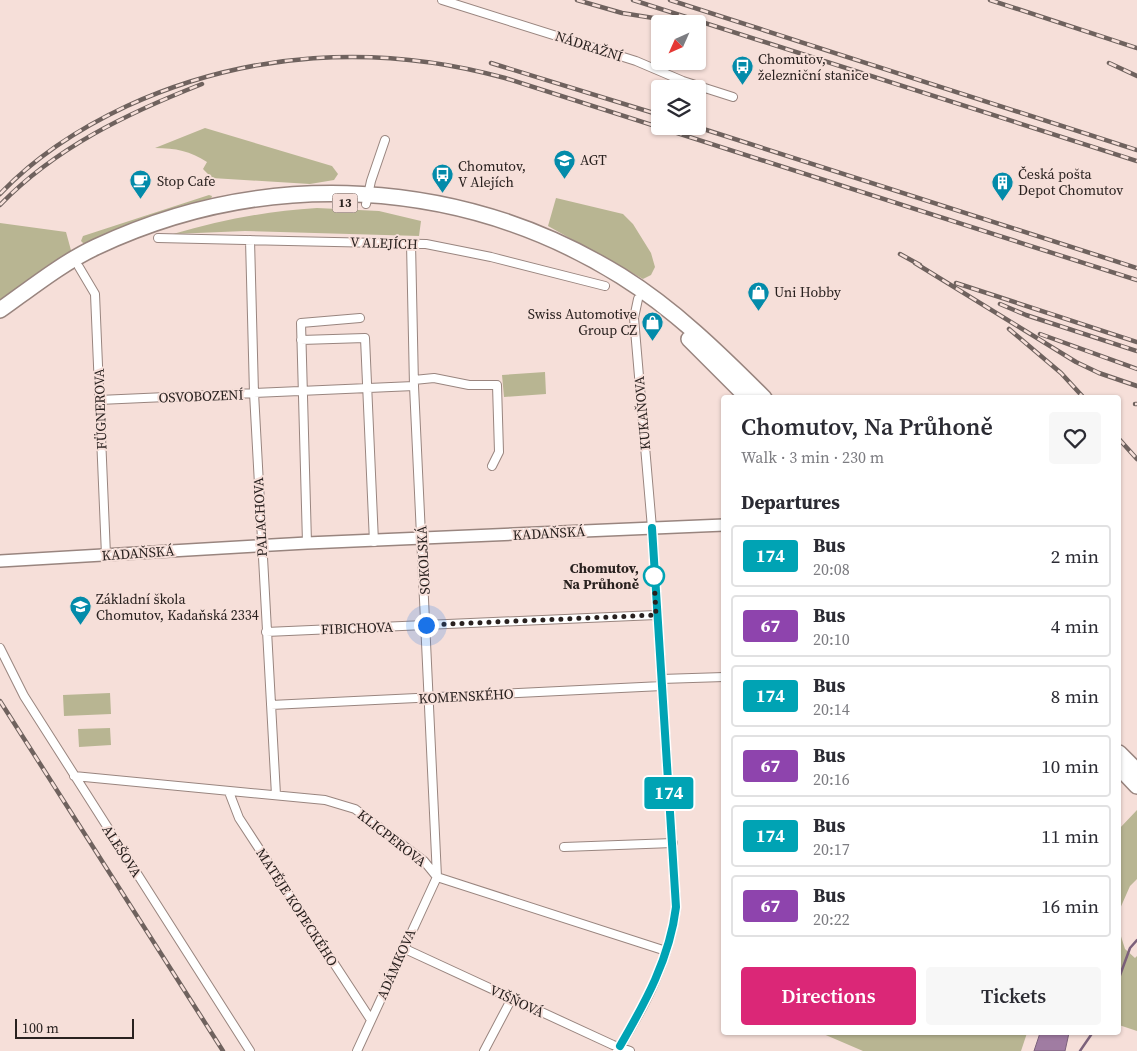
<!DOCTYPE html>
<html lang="en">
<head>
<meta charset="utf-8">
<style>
	body { margin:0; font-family:"Source Serif 4",serif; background:#f7f7f7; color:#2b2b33; height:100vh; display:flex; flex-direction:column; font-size:19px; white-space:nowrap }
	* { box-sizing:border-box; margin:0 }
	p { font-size:16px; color:#7c7c81 }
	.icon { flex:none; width:28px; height:28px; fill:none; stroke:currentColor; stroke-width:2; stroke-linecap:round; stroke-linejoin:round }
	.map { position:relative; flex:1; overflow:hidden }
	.panel { position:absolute; left:721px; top:395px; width:400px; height:640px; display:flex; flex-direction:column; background:#fff; border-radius:5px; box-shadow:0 1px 4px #0004 }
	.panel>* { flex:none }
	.badge { padding:0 10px; border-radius:4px; font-size:18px; line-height:32px }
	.needle { width:32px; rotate:225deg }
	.fabs { position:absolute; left:651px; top:15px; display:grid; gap:10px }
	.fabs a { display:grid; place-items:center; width:55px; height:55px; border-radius:5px; background:#fff; box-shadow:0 1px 4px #0004; font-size:25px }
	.scale { position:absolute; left:15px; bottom:12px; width:119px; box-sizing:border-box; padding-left:5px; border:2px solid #29211f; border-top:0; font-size:14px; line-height:18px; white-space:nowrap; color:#29211f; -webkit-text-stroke:4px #f6dfd9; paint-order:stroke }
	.you { position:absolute; width:25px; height:25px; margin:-12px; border:4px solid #fff; border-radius:50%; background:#1a73e8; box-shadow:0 0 0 8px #1a73e833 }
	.map>.badge { position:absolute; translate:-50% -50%; box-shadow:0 0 0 2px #fff }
	h2 { padding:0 20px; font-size:19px; line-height:45px }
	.round { display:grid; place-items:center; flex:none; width:52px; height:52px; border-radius:5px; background:#f7f7f7 }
	.summary { display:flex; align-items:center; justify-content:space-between; height:85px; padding:0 20px }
	h1 { font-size:24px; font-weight:600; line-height:38px }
	.cta { display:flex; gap:10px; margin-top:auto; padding:10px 20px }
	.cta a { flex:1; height:58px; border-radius:5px; background:#db2777; color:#fff; font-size:20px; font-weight:600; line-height:58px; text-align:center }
	.cta a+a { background:#f7f7f7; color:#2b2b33 }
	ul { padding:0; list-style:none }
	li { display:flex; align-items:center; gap:15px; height:62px; margin:0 10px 8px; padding:0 10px; border:2px solid #e1e1e2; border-radius:5px }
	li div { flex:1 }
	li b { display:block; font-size:19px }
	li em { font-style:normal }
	li .badge { min-width:55px; font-weight:700; text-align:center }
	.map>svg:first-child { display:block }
	.green { fill:#b8b592 }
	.water { fill:#a07ca2; stroke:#7c617b }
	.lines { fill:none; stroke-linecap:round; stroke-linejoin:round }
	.stream { stroke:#7c617b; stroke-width:2.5 }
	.street-casing { stroke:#99857f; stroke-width:10 }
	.secondary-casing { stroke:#99857f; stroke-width:14 }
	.highway-casing { stroke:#99857f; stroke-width:18 }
	.street { stroke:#fff; stroke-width:8 }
	.secondary { stroke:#fff; stroke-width:11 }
	.highway { stroke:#fff; stroke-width:15 }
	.rail-casing { stroke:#6f625e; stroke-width:4.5 }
	.rail { stroke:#f6dfd9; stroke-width:2.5; stroke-dasharray:8; stroke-linecap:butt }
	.line-casing { stroke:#fff; stroke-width:11 }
	.line { stroke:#00a3b4; stroke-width:8 }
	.walk { stroke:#29211f; stroke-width:5; stroke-dasharray:0 9 }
	.stop-dot { fill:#fff; stroke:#00a3b4; stroke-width:2.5 }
	.labels { text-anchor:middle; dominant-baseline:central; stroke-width:4; stroke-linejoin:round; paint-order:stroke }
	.shield { fill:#f6dfd9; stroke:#665a57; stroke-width:1 }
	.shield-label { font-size:12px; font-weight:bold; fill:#29211f }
	.street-label { font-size:14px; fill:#29211f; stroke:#f6dfd9 }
	.poi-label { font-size:14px; fill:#29211f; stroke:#f6dfd9; text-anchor:start }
	.stop-label { font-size:14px; font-weight:bold; fill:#29211f; stroke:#f6dfd9; text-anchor:end }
</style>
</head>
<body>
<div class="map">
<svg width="1137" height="1051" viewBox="0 0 1137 1051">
	<rect width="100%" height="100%" fill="#f6dfd9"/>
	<!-- green -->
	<path class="green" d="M660 57V61H693V67L687 70 657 67 656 60Z
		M205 128 332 166 338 174 334 180 310 184 212 178 203 169 207 162C190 151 176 148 155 148Z
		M209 195 212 196 211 199 170 211 85 245 81 241 83 236Z
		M556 198 623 214 633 224 651 253 655 267 651 275 643 279 548 226Z
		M317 208 379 211 421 221 419 236 245 231 173 234C221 220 267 211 317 208Z
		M0 223 66 232 72 254 0 303Z
		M545 372 546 394 504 397 502 375Z
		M110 693 111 714 64 716 63 695Z
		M110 728 111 745 79 747 78 729Z
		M1137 810V879L1130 886 1119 911V829Z
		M1119 930 1125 949 1135 958 1137 956V1031L1119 1025Z
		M821 1033H1027L1021 1051H863Z"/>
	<!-- water -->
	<path class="water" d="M1040 1033H1069L1065 1051H1034Z"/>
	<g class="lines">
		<!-- stream -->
		<path class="stream" d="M1119 978 1130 948 1137 940
			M1080 1051 1093 1032"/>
		<defs>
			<path id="street" d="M442 0 636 61 683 81 733 97
				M366 204 371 181 385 140
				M158 238 426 244 491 257 605 286
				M250 240 254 393 276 795
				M411 243 414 386 437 877
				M79 267 95 294 106 555
				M301 340 365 338 374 542
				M414 380 434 378 469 385H497L499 452 492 466
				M99 400 414 386
				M307 543 301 323 360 318
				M266 632 656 615
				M0 648 24 696 250 1051
				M661 679 724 677
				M271 705 662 686
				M74 776 325 800 355 809 424 861 437 877 666 951
				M229 792 239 818 371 1020
				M564 847 673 843
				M403 948 613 1045 630 1051
				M357 1051 437 877
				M484 1051 512 998
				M617 1051C644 1008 670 959 676 907L652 528 634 318 638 299"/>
			<path id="secondary" d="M0 561 307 543 724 525"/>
			<path id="highway" d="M0 310C31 288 62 263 96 247 266 167 461 177 621 276 674 309 719 353 764 398
				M689 339 748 398
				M1119 753 1137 771
				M1119 767 1137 786"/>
		</defs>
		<!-- street casing -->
		<use href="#street" class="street-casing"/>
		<!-- secondary casing -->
		<use href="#secondary" class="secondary-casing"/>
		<!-- highway casing -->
		<use href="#highway" class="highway-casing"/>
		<!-- street -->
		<use href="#street" class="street"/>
		<!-- secondary -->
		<use href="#secondary" class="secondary"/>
		<!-- highway -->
		<use href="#highway" class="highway"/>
		<defs>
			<path id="rail" d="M577 0 622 13 685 23
				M633 0 1137 161
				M670 0 1137 150
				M990 0 1137 48
				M491 63 660 115
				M1109 63 1137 76
				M694 126 1137 268
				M0 194C36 156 80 128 127 106 247 51 378 43 505 78L1137 280
				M0 205C56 147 128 113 202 84
				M900 254 920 265
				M915 263 1076 362 1099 373 1137 386
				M956 283 1137 342
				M1000 304 1026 315 1137 351
				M1009 329 1061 373 1084 398
				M1040 334 1137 369
				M1135 404H1137
				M1119 439 1137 459
				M0 701 223 1051"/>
		</defs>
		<!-- rail casing -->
		<use href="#rail" class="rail-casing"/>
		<!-- rail -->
		<use href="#rail" class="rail"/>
	</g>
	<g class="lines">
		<defs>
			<path id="line" d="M620 1046C645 1003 670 958 676 907L652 528"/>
		</defs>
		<!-- line casing -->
		<use href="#line" class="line-casing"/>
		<!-- line -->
		<use href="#line" class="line"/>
		<!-- walk -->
		<path class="walk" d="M426 625 656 615 654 576"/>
	</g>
	<!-- icons -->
	<defs>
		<symbol id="bus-pin" viewBox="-11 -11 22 30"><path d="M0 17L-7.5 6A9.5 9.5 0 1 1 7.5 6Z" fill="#038baa" stroke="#f6dfd9"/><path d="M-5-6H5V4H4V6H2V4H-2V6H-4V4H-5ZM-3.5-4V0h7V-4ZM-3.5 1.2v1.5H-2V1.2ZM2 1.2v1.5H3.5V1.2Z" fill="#fff"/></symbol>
		<symbol id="school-pin" viewBox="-11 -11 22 30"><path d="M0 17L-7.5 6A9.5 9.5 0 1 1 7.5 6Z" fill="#038baa" stroke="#f6dfd9"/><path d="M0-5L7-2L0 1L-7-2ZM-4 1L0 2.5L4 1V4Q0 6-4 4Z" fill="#fff"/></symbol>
		<symbol id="cafe-pin" viewBox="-11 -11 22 30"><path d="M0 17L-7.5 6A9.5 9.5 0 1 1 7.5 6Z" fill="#038baa" stroke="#f6dfd9"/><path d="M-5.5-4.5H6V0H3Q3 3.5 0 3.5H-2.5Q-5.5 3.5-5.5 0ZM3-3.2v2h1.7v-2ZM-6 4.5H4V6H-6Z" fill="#fff"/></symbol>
		<symbol id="building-pin" viewBox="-11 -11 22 30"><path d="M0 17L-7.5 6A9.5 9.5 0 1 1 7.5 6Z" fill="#038baa" stroke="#f6dfd9"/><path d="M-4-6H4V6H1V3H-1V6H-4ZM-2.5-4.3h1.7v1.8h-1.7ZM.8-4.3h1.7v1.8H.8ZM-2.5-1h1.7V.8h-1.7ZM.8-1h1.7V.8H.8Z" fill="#fff"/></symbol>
		<symbol id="shop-pin" viewBox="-11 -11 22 30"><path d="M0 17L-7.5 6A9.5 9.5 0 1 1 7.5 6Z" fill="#038baa" stroke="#f6dfd9"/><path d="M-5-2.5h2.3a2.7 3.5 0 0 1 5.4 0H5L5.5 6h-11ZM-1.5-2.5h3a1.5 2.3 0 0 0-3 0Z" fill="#fff"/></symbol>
	</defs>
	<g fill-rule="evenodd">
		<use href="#bus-pin" x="730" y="54" width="25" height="34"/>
		<use href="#school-pin" x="552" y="148" width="25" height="34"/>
		<use href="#bus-pin" x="430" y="162" width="25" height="34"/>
		<use href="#cafe-pin" x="128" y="168" width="25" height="34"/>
		<use href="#building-pin" x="990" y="170" width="25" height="34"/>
		<use href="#shop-pin" x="746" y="280" width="25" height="34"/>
		<use href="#shop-pin" x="640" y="310" width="25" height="34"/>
		<use href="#school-pin" x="68" y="594" width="25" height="34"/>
	</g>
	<!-- markers -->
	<circle class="stop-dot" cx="654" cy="576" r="10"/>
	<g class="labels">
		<!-- shield labels -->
		<rect class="shield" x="332.5" y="193.5" width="25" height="19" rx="4"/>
		<g class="shield-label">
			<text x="345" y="203">13</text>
		</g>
		<!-- street labels -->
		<g class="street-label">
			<text transform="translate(589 46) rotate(18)">NÁDRAŽNÍ</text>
			<text transform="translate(384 243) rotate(2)">V ALEJÍCH</text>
			<text transform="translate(201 396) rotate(-2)">OSVOBOZENÍ</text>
			<text transform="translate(100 409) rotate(-92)">FÜGNEROVA</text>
			<text transform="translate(642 413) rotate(-95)">KUKAŇOVA</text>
			<text transform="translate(260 517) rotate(-93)">PALACHOVA</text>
			<text transform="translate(549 533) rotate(-3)">KADAŇSKÁ</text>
			<text transform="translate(138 553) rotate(-4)">KADAŇSKÁ</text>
			<text transform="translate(423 560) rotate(-93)">SOKOLSKÁ</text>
			<text transform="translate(357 628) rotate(-2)">FIBICHOVA</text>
			<text transform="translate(466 696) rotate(-3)">KOMENSKÉHO</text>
			<text transform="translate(392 838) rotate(38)">KLICPEROVA</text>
			<text transform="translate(122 851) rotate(57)">ALEŠOVA</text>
			<text transform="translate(297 907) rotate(57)">MATĚJE KOPECKÉHO</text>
			<text transform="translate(396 964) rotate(-66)">ADÁMKOVA</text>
			<text transform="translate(517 1001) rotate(25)">VIŠŇOVÁ</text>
		</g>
		<!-- poi labels -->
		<g class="poi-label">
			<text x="758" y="59">Chomutov,<tspan x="758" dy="16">železniční stanice</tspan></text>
			<text x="580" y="160">AGT</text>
			<text x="458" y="166">Chomutov,<tspan x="458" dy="16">V Alejích</tspan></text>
			<text x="1018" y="174">Česká pošta<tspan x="1018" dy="16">Depot Chomutov</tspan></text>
			<text x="157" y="181">Stop Cafe</text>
			<text x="774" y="292">Uni Hobby</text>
			<text x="637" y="314" text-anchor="end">Swiss Automotive<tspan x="637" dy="16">Group CZ</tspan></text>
			<text x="96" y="599">Základní škola<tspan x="96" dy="16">Chomutov, Kadaňská 2334</tspan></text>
		</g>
		<!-- stop labels -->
		<g class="stop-label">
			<text x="639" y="568">Chomutov,<tspan x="639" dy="16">Na Průhoně</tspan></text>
		</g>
	</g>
</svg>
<div class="fabs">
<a><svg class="needle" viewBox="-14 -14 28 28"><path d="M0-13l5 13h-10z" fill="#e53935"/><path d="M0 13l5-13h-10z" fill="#7c7c81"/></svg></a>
<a><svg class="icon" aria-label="layers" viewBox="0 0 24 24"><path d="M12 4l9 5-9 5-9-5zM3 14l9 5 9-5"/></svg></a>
</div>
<div class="scale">100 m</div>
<div class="you" style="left:426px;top:625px"></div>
<b class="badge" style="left:669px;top:793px;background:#00a3b4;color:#fff">174</b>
<section class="panel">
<div class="summary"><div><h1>Chomutov, Na Průhoně</h1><p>Walk · 3 min · 230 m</p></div><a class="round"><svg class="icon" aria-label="heart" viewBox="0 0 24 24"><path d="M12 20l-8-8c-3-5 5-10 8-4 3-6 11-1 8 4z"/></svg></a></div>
<h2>Departures</h2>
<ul>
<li><span class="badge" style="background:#00a3b4;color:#fff">174</span><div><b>Bus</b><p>20:08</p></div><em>2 min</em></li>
<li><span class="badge" style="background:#8e44ad;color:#fff">67</span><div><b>Bus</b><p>20:10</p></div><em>4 min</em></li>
<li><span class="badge" style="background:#00a3b4;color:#fff">174</span><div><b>Bus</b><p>20:14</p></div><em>8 min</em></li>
<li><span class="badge" style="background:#8e44ad;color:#fff">67</span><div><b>Bus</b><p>20:16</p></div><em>10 min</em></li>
<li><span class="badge" style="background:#00a3b4;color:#fff">174</span><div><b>Bus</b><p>20:17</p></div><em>11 min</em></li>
<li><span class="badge" style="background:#8e44ad;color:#fff">67</span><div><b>Bus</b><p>20:22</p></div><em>16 min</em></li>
</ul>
<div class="cta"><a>Directions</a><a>Tickets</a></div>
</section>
</div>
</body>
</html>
